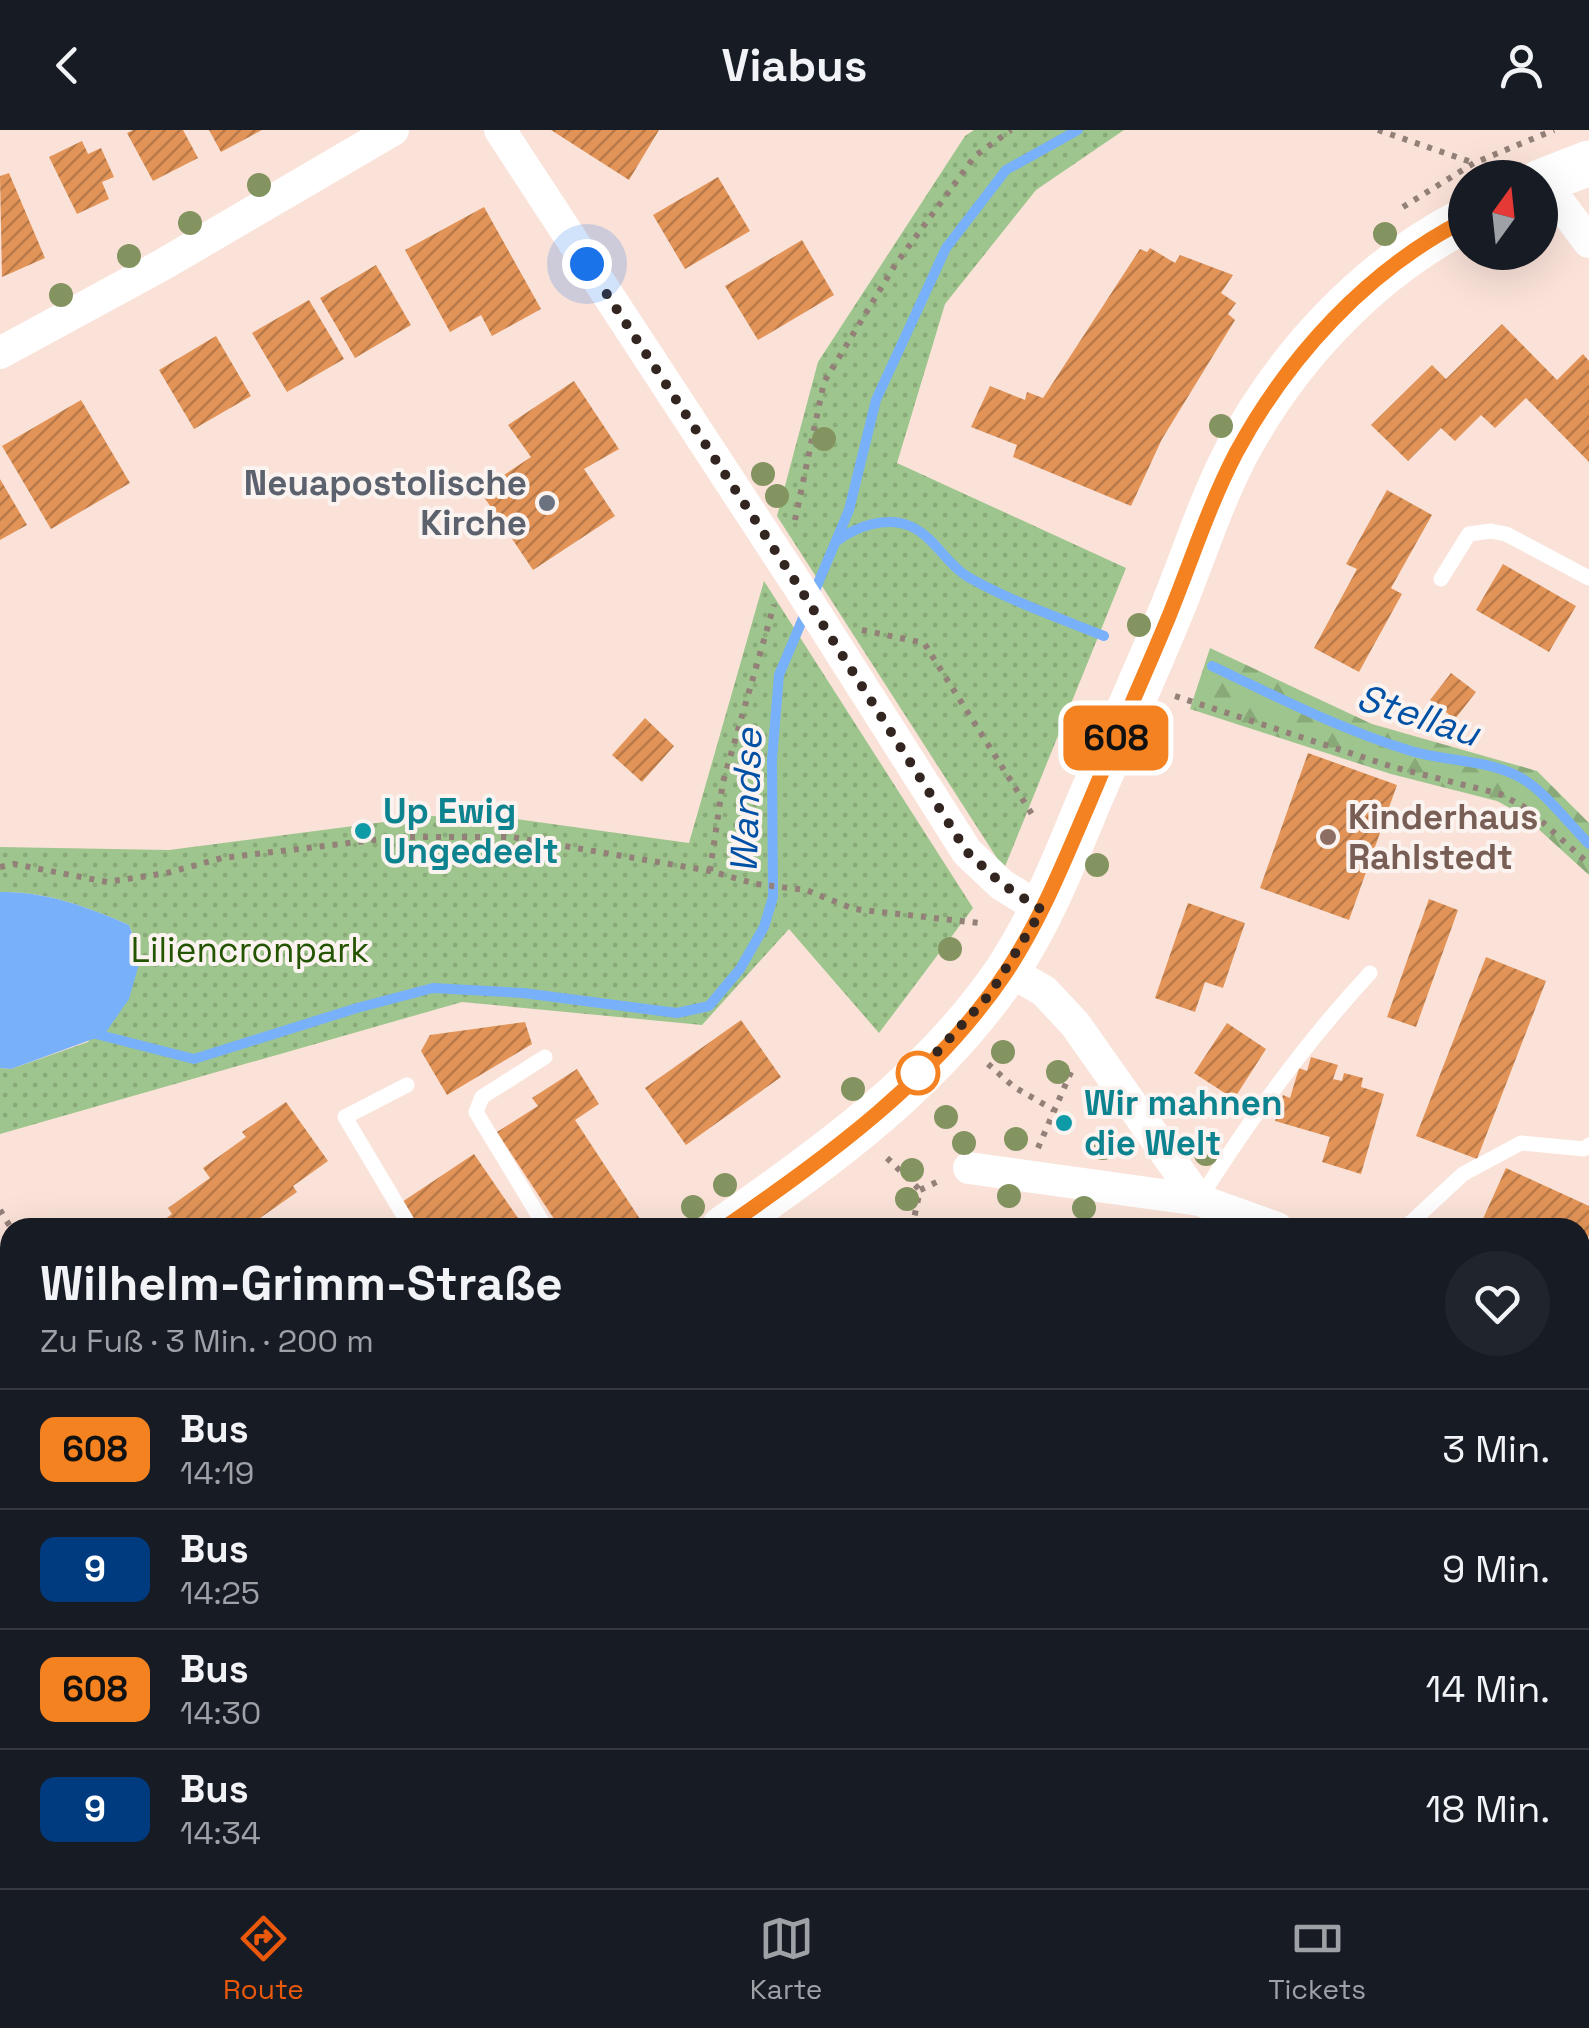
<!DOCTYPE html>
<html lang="de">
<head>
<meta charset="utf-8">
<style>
	body { margin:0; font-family:"Space Grotesk",sans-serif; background:#20242c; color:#f1f3f6; height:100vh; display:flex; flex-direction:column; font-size:38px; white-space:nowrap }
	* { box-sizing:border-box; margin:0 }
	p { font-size:32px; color:#9ea1a6 }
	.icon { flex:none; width:55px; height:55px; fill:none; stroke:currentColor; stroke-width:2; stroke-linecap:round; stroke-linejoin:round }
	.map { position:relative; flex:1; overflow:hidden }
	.drawer { position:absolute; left:0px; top:1088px; width:1590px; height:672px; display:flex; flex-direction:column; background:#171b24; border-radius:30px 30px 0 0; box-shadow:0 10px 40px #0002 }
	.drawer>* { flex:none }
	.badge { padding:0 20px; border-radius:15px; font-size:35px; line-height:65px }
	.needle { width:65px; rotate:15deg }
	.fabs { position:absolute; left:1448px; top:30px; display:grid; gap:20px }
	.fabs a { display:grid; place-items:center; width:110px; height:110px; border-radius:50%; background:#171b24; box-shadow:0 10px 40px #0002; font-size:50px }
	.you { position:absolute; width:50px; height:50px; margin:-25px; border:8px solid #fff; border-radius:50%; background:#1a73e8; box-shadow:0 0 0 15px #1a73e833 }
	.map>.badge { position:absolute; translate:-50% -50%; box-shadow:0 0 0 5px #fff }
	.round { display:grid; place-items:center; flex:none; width:105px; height:105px; border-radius:52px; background:#20242c }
	.overview { display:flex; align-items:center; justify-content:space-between; height:170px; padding:0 40px }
	h1 { font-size:48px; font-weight:700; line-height:75px }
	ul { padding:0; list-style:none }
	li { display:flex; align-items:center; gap:30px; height:120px; padding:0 40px; border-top:2px solid #363941 }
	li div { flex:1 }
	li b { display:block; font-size:38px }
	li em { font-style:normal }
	li .badge { min-width:110px; font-weight:700; text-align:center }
	header { display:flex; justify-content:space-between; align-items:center; height:130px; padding:0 40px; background:#171b24; font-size:45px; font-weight:700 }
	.menu { display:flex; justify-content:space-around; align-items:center; height:140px; border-top:2px solid #363941; background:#171b24; font-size:28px; color:#9ea1a6 }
	.menu a { display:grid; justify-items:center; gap:5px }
	.menu .active { color:#ea580c }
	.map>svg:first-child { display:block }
	.forest { fill:url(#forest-firs) }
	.park { fill:url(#park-dots) }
	.water { fill:#79b0fa }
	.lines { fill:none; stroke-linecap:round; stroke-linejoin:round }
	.stream { stroke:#79b0fa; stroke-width:10 }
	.building { fill:url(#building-hatch) }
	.path { stroke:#938078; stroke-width:6; stroke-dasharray:5 8; stroke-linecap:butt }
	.lane { stroke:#fff; stroke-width:15 }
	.street { stroke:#fff; stroke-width:32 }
	.secondary { stroke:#fff; stroke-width:45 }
	.tree { fill:#849461 }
	.line-casing { stroke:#fff; stroke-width:22 }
	.line { stroke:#f58220; stroke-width:15 }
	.walk { stroke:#33251f; stroke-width:10; stroke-dasharray:0 18 }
	.worship-dot { fill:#6b7280; stroke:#fbf3f0; stroke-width:4 }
	.culture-dot { fill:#0f9aa8; stroke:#fbf3f0; stroke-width:4 }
	.education-dot { fill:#8d6e63; stroke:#fbf3f0; stroke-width:4 }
	.stop-dot { fill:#fff; stroke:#f58220; stroke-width:5 }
	.labels { text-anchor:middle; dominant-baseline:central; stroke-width:8; stroke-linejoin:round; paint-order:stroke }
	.worship-label { font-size:35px; font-weight:bold; fill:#5b616d; stroke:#fbf3f0; text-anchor:end }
	.culture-label { font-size:35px; font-weight:bold; fill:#0d838f; stroke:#fbf3f0; text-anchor:start }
	.education-label { font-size:35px; font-weight:bold; fill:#785e54; stroke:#fbf3f0; text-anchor:start }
	.park-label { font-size:35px; fill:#235500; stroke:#fbf3f0 }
	.water-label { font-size:38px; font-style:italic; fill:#0051a5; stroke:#fbf3f0 }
</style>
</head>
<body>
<header><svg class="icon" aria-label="back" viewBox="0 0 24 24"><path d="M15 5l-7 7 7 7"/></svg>Viabus<svg class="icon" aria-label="person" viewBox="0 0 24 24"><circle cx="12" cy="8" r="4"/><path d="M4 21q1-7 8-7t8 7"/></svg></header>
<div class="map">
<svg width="1589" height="1758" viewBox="0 0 1589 1758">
	<defs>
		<pattern id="forest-firs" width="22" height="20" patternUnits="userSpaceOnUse" patternTransform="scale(2.5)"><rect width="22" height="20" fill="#9ec58d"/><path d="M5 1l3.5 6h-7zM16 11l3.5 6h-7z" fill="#89a979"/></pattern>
		<pattern id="park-dots" width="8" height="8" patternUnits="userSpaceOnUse" patternTransform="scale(2.5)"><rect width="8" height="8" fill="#9ec58d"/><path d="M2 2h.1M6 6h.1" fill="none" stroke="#89a979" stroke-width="1.8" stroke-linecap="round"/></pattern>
		<pattern id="building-hatch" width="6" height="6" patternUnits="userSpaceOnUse" patternTransform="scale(2.5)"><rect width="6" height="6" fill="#e29458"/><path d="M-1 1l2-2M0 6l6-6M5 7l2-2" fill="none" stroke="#b87948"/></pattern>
	</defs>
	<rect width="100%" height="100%" fill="#fae2d8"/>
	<!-- forest -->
	<path class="forest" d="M1210 518 1372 594 1537 641 1589 693V745L1523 685 1497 671 1391 644 1190 579Z"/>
	<!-- park -->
	<path class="park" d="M974 0H1124L1036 60 945 174 897 333 1126 438 1004 739 777 386 818 232 965 6Z
		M764 451 973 778 879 903 789 799 702 895 462 872 0 1004V938L11 939 88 912 141 827 129 795C88 777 45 761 0 762V717L169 720 430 686 516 689 689 713Z"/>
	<!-- water -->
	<path class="water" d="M0 762C45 761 88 777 129 795L141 827 129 869 104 905 11 939 0 938Z"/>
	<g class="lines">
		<!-- stream -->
		<path class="stream" d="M837 411C857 396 886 386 910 396 935 407 946 434 968 447 1010 471 1059 488 1104 506
			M813 465 849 380 876 270 946 118 1006 40 1078 0
			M1212 536C1277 567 1342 600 1411 621 1447 632 1489 629 1523 649 1545 662 1570 695 1589 714
			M92 903 194 929 357 878 433 858 523 863 677 883 709 876 740 839 764 797 773 767 772 629 779 545 806 481"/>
	</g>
	<!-- building -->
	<path class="building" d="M133 0H183L198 28 153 51 127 3Z
		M209 0H262L221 22Z
		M551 0H659L629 50Z
		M82 11 88 24 101 18 114 47 102 52 109 69 77 84 49 27Z
		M9 43 45 128 2 147 0 46Z
		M718 47 750 101 685 139 653 85Z
		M484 77 541 179 492 206 481 185 450 202 405 120Z
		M802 110 834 165 758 210 725 156Z
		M1150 118 1175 133 1180 125 1233 145 1221 163 1236 173 1228 184 1235 190 1162 309 1131 376 1013 327 1017 315 971 297 990 256 1025 270 1027 262 1043 268 1140 119 1147 122Z
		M376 135 411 195 355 228 320 168Z
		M309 170 344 229 287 262 252 203Z
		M1502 194 1557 250 1583 224 1589 231V332L1526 268 1495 298 1481 285 1455 311 1441 298 1408 331 1371 295 1432 235 1446 249Z
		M216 206 251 266 194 299 159 240Z
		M574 251 619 319 584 339 615 386 533 440 480 361 531 327 508 295Z
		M81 270 130 353 51 399 2 316Z
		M0 349 27 395 0 410Z
		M1387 360 1432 385 1391 458 1402 464 1359 542 1314 518 1357 439 1346 434Z
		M1503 434 1576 476 1549 522 1476 480Z
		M1451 543 1476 562 1455 589 1430 570Z
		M645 588 674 616 642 652 612 625Z
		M1308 623 1397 655 1349 790 1260 758Z
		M1429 769 1458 780 1416 897 1387 887Z
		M1188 773 1245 793 1223 858 1205 852 1195 882 1155 868Z
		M1486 827 1546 851 1477 1029 1416 1006Z
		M741 890 781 947 686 1015 645 958Z
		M525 892 532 914 447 965 421 921 430 905Z
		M1227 893 1266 919 1234 969 1194 943Z
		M1311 927 1338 935 1333 949 1342 951 1344 943 1363 948 1361 957 1384 964 1361 1044 1322 1032 1330 1007 1275 991 1283 965 1290 968 1299 938 1307 941Z
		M577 939 599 974 575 990 642 1092 633 1098H560L497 1002 538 976 532 968Z
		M286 972 328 1031 293 1056 297 1062 246 1098H153L172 1084 168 1078 210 1048 203 1038 246 1007 242 1002Z
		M474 1024 522 1094 516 1098H420L402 1072Z
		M1506 1038 1589 1076V1105L1580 1124V1098H1497L1482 1091Z
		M48 1750H140L131 1758H40Z
		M209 1750H262L268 1758H215Z
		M556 1750H617V1752L584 1758H557Z
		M1128 1750H1185L1183 1758H1127Z"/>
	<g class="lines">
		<!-- path -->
		<path class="path" d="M1378 0 1474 33
			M1403 77 1474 33 1554 0
			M795 390 824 252 895 135 975 26 1011 0
			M862 500 924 513 1035 689
			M1175 566 1393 637 1500 664 1528 679 1589 734
			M0 737 14 734 107 752 167 743 222 728 400 707H512L710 741 756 754 806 760 854 779 979 793
			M710 741 723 652 774 475
			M988 934 1014 957 1054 980
			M1038 1018 1071 942
			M887 1028 920 1060
			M0 1080 11 1098
			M912 1098 920 1060 943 1049
			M0 1282 10 1298
			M506 1758 507 1750
			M744 1758 746 1750"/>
		<!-- lane -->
		<path class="lane" d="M1441 449 1469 404 1491 401 1506 404 1589 448
			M545 927 482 967 476 982 546 1098
			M407 955 345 987 411 1098
			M1199 1070C1250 989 1305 913 1370 843
			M1405 1098 1463 1044 1521 1013 1584 1019 1589 1015
			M1580 1165 1589 1149
			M276 1750 282 1758"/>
		<!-- street -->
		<path class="street" d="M500 0 799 457 967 722 1002 755 1043 780
			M1543 51 1589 112
			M0 223 162 135 393 0
			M1008 840 1044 861 1075 894 1199 1070 1277 1098
			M969 1038 1199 1070
			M1580 1221 1589 1225
			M1250 1758 1252 1750"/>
		<!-- secondary -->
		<path class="secondary" d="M1540 52 1589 33
			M724 1098C829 1025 934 949 1007 841 1042 788 1065 729 1089 671 1115 611 1142 551 1167 491 1191 435 1208 377 1236 323 1287 227 1368 140 1465 90
			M0 1179 10 1196
			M0 1681 10 1671"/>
	</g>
	<!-- trees -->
	<g class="tree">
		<circle cx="259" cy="55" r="12"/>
		<circle cx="190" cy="93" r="12"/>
		<circle cx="1385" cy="104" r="12"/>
		<circle cx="129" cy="126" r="12"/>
		<circle cx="61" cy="165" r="12"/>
		<circle cx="1221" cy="296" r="12"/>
		<circle cx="824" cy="309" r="12"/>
		<circle cx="763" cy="344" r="12"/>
		<circle cx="777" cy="366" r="12"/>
		<circle cx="1139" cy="495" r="12"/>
		<circle cx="1078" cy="592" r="12"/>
		<circle cx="1153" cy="606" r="12"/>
		<circle cx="1097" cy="735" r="12"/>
		<circle cx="950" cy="819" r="12"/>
		<circle cx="1003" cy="922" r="12"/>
		<circle cx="1058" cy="942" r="12"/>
		<circle cx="853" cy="959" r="12"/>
		<circle cx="946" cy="987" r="12"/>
		<circle cx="1016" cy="1009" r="12"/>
		<circle cx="964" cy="1013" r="12"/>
		<circle cx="1103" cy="1018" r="12"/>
		<circle cx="1206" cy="1024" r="12"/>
		<circle cx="912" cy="1040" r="12"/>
		<circle cx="725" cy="1055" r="12"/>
		<circle cx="1009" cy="1066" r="12"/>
		<circle cx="907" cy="1069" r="12"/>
		<circle cx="693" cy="1077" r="12"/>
		<circle cx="1084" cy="1078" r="12"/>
	</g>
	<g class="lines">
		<defs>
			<path id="line" d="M724 1098C829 1025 935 949 1007 841 1042 788 1065 729 1090 671 1115 611 1142 551 1167 491 1190 435 1208 377 1236 323 1288 227 1367 140 1465 90"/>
		</defs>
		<!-- line casing -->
		<use href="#line" class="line-casing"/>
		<!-- line -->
		<use href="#line" class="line"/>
		<!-- walk -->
		<path class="walk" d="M587 134 799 457 967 722 1002 754 1042 780 990 864 918 943"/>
	</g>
	<!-- markers -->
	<circle class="worship-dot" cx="547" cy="373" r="10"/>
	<g class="culture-dot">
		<circle cx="363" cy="701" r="10"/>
		<circle cx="1064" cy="993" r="10"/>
	</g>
	<circle class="education-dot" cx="1328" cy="707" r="10"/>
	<circle class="stop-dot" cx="918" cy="943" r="20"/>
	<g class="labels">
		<!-- worship labels -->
		<g class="worship-label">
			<text x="527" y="353">Neuapostolische<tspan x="527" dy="40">Kirche</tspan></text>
		</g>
		<!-- culture labels -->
		<g class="culture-label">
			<text x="383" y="681">Up Ewig<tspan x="383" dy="40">Ungedeelt</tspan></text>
			<text x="1084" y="973">Wir mahnen<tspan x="1084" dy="40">die Welt</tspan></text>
		</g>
		<!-- education labels -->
		<g class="education-label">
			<text x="1348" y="687">Kinderhaus<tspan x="1348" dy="40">Rahlstedt</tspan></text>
		</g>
		<!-- park labels -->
		<g class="park-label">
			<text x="250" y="820">Liliencronpark</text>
		</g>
		<!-- water labels -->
		<g class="water-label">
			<text transform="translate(1418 585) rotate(18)">Stellau</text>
			<text transform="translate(746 671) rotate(-88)">Wandse</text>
		</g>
	</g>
</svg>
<div class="fabs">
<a><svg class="needle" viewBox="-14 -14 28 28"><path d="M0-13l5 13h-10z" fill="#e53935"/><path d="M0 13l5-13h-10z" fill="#9ea1a6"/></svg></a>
</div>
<div class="you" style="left:587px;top:134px"></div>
<b class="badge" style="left:1116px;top:608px;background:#f58220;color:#111">608</b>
<section class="drawer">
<div class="overview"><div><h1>Wilhelm-Grimm-Straße</h1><p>Zu Fuß · 3 Min. · 200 m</p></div><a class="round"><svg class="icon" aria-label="heart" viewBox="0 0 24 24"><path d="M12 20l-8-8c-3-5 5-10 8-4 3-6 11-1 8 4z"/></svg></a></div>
<ul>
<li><span class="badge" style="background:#f58220;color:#111">608</span><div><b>Bus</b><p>14:19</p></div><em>3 Min.</em></li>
<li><span class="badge" style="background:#003b80;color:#fff">9</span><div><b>Bus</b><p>14:25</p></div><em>9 Min.</em></li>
<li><span class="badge" style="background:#f58220;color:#111">608</span><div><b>Bus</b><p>14:30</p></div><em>14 Min.</em></li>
<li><span class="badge" style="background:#003b80;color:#fff">9</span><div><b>Bus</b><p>14:34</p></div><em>18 Min.</em></li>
</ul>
</section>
</div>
<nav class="menu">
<a class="active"><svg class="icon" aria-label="directions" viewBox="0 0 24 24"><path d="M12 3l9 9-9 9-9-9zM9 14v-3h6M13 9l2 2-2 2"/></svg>Route</a>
<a><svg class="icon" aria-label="map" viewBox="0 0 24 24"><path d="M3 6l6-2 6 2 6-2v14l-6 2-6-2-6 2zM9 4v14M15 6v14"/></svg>Karte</a>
<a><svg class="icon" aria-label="tickets" viewBox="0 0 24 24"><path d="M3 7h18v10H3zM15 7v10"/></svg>Tickets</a>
</nav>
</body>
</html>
